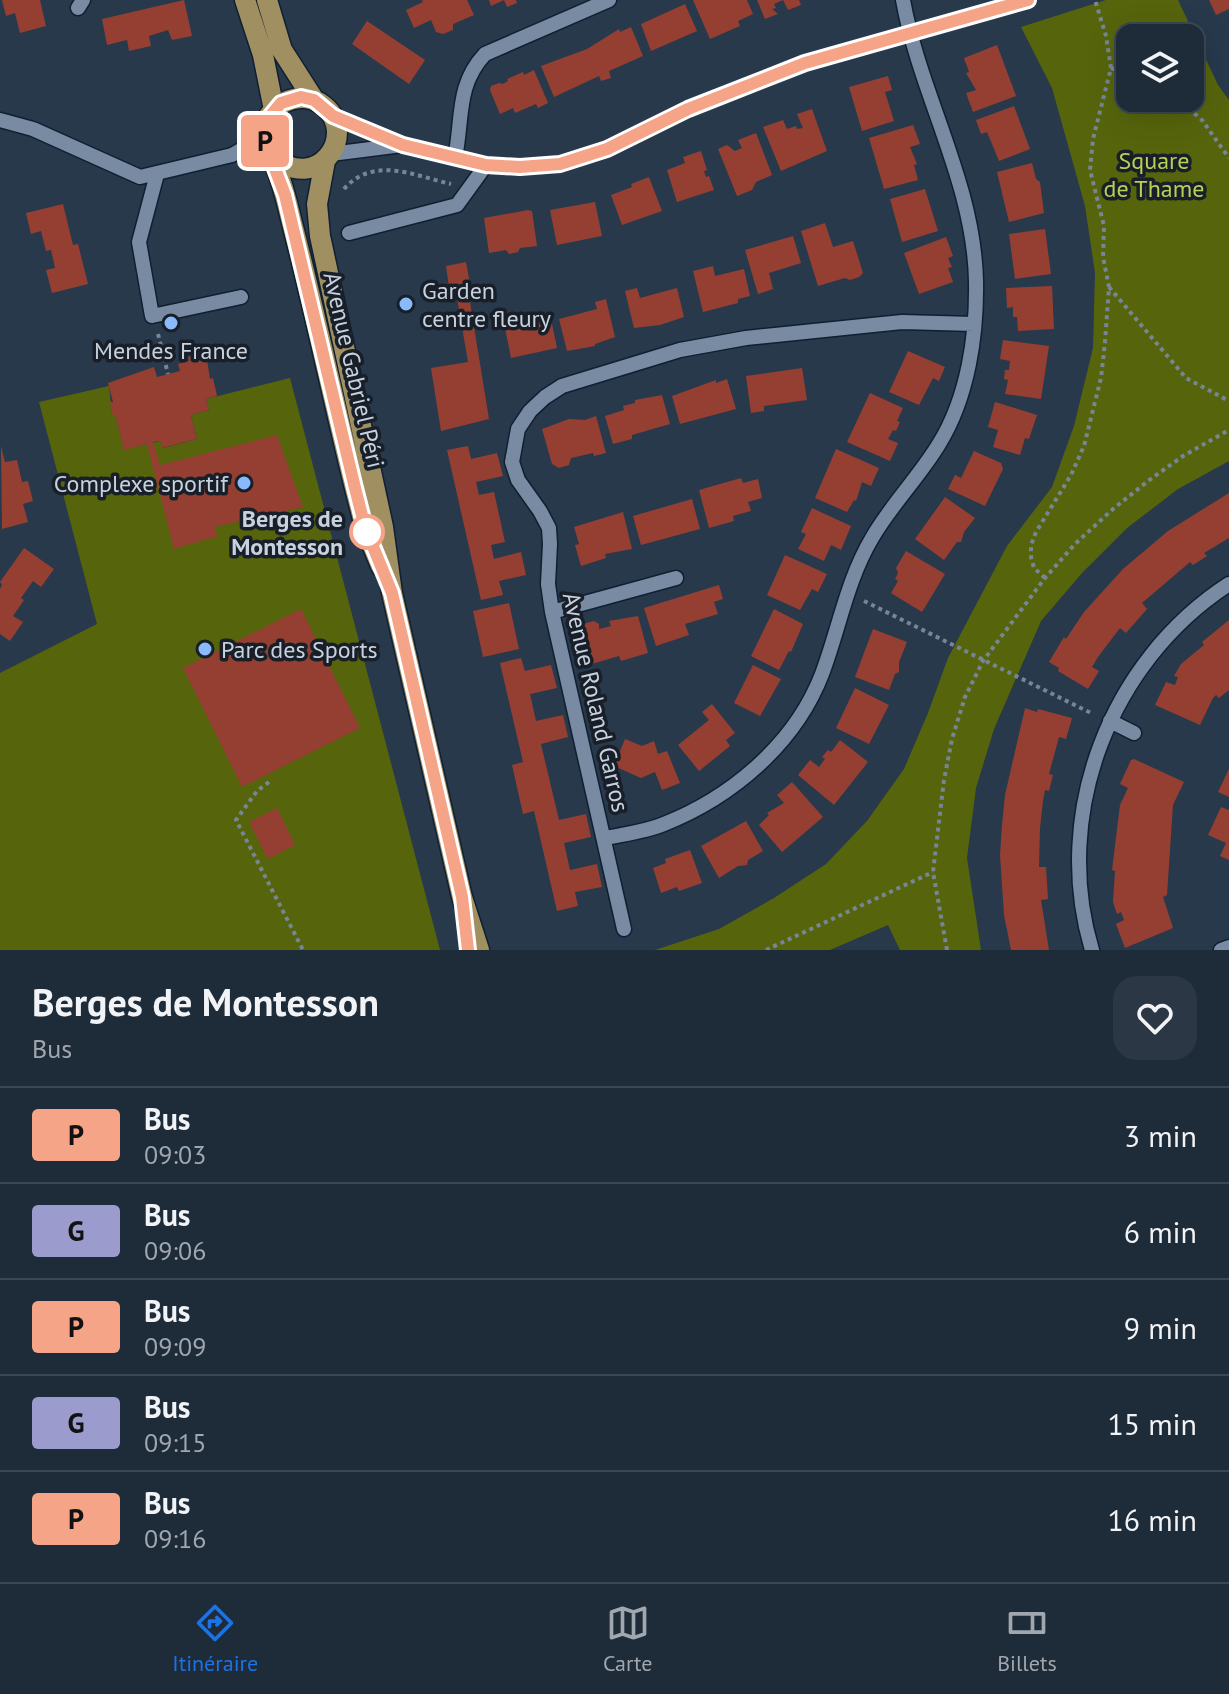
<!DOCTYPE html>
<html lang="fr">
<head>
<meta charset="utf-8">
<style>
	body { margin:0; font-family:"PT Sans",sans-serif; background:#2b3744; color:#f1f3f6; height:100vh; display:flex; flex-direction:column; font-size:30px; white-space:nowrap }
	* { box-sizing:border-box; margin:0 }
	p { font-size:26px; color:#a1a7ae }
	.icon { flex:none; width:44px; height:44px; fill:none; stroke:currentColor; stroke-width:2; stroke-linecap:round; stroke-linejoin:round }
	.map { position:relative; height:950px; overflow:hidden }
	.drawer { display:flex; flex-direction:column; background:#1e2b39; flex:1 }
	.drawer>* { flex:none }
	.badge { padding:0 16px; border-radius:6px; font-size:28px; line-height:52px }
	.tools { position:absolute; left:1116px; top:24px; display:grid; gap:16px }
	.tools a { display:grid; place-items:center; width:88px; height:88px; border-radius:16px; background:#1e2b39; box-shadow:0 8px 32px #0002,0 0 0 2px #3c4753; font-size:40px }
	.map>.badge { position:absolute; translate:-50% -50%; box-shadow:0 0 0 4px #fff }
	.round { display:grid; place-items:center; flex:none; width:84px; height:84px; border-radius:24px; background:#2b3744 }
	.overview { display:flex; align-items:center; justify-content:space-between; height:136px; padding:0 32px }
	h1 { font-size:38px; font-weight:600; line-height:60px }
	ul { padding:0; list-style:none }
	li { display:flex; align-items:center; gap:24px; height:96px; padding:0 32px; border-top:2px solid #3c4753 }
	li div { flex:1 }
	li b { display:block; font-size:30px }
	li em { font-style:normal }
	li .badge { min-width:88px; font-weight:700; text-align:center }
	.tabs { display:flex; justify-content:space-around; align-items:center; height:112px; border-top:2px solid #3c4753; background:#1e2b39; font-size:22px; color:#a1a7ae }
	.tabs a { display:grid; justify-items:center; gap:4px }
	.tabs .on { color:#1a73e8 }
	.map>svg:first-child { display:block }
	.green { fill:#56650c; fill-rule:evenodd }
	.building { fill:#953f33 }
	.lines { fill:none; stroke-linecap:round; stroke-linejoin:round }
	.minor-casing { stroke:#101f32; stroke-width:17 }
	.major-casing { stroke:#101f32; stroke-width:23 }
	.path { stroke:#778595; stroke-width:4; stroke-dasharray:4 4; stroke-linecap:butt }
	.minor { stroke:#788ba2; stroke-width:14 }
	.major { stroke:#a08f61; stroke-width:20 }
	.line-casing { stroke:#fff; stroke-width:18 }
	.line { stroke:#f5a488; stroke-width:12 }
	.poi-dot { fill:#8abafc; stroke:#181f28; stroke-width:3 }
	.stop-dot { fill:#fff; stroke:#f5a488; stroke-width:4 }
	.labels { text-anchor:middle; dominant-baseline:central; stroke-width:7; stroke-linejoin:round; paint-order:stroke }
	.park-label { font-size:24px; fill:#b8d057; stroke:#181f28 }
	.poi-label { font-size:24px; fill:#c8d2df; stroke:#181f28; text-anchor:start }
	.street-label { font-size:24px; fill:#c8d2df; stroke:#181f28 }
	.stop-label { font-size:24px; font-weight:bold; fill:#c8d2df; stroke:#181f28; text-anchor:end }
</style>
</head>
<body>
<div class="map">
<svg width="1229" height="950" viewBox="0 0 1229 950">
	<rect width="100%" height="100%" fill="#28394c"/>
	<!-- green -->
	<path class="green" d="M1106 0H1178L1218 85 1229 100V461L1178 489 1127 528 1082 573 1041 621 994 729 976 788 967 858 981 950H900L888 925 830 950H655L719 929 774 898 826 864 867 821 904 769 928 713 948 658 1007 546 1052 487 1074 426 1093 348 1095 273 1085 206 1052 88 1021 27ZM1130 38H1190V98H1130Z
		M290 378 440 950H0V673L97 624 39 402 109 386 112 414H115L124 449 161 441 163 448 197 439 191 415 209 410 206 399Z"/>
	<!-- building -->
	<path class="building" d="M2 0H40L46 26 20 33 15 13 6 16Z
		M184 0 192 36 172 40 168 30 149 36 151 46 129 51 127 40 107 45 102 19Z
		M422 0H467L474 15 453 24V30L443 34 436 32 431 20 414 28 406 10 423 2Z
		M489 0H516L517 3 507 7 504 0 491 6Z
		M693 0H747L753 14 738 21 740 26 710 39Z
		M757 0H799L801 5 788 10 783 0 774 4 776 8 772 9 778 14 765 19Z
		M1209 0H1229V9L1216 15Z
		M685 4 697 31 651 51 641 24Z
		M367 21 425 60 409 84 352 44Z
		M631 27 643 56 609 71 611 78 601 81 599 76 554 97 541 66 587 49 619 29 620 32Z
		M997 45 1016 96 973 112 966 93 976 90 966 73 969 72 964 58Z
		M534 70 548 103 538 108 536 104 515 113 513 108 500 114 490 90 491 86 499 83 503 84 508 81 507 79 523 72 524 75Z
		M888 76 892 90 885 92 894 121 862 131 849 87Z
		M1014 106 1030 149 999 161 987 132 981 134 976 120Z
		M812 109 827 151 781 171 763 127 783 120 787 129 796 126 797 129 803 128 797 114Z
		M913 125 920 144 910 147 917 164 914 165 918 180 884 189 869 138Z
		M756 133 772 175 756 182 752 190 737 196 718 149 727 145 735 151 742 148 738 140Z
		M701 151 707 170 704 171 706 177 709 176 714 190 677 202 667 170 685 163 683 157Z
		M1032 163 1036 179 1040 182 1044 213 1009 222 997 172Z
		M649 177 662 211 622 225 611 195 632 187 631 184Z
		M925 189 938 231 902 242 890 199Z
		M595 202 602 236 557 245 550 210Z
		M63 204 73 245 78 244 88 284 52 293 46 270 55 268 51 250 46 251 41 231 31 234 26 213Z
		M528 210 532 211 537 246 520 248 518 252 509 254 506 250 489 253 484 218Z
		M825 223 833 247 853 241 863 273 859 277 850 280 845 278 818 286 801 231Z
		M1045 229 1051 274 1015 279 1009 234Z
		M793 236 801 263 769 273 773 289 758 294 745 250Z
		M946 237 953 256 948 258 952 267 948 268 953 282 919 294 904 253Z
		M466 262 471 290H468L489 419 441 431 431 368 468 362 456 292 450 294 446 266Z
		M713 266 715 276 744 269 750 296 738 299V303L703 312 693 271Z
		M1052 286 1054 329 1018 331 1017 317H1013V307L1007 308 1006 288Z
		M637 288 640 298 677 288 684 317 660 325 634 328 625 291Z
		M606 299 615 337 595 344V346L567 351 559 319 597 309 595 302Z
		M530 314 532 317 550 314 557 348 511 358 504 323 522 320 523 316Z
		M1003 340 1049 346 1041 399 1005 394 1008 380 1004 379 1005 370H1009L1010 361 1000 359Z
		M908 351 945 367 939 381 933 378 919 405 889 392Z
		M206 353 210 379 213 378 217 396 206 399 209 410 191 415 197 439 162 448 161 441 153 442 160 465 277 435 303 507 214 527 218 536 174 549 147 444 124 450 115 414 112 415 110 402H113L108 383 154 367 157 377 180 371 178 364 189 361 188 357Z
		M802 368 807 400 764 406V411L751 413 746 376Z
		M727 379 736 409 680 424 672 396 716 380V383Z
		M870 393 903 408 897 421 900 422 896 431 893 430 888 439 898 443 890 461 847 442Z
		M662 395 670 424 632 435V439L613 444 605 416 624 410 623 406 635 403V400Z
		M995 402 1037 415 1029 439 1025 438 1020 455 993 447 998 430 988 427Z
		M596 416 606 453 594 456 593 453 571 458 569 465 559 468 552 464 542 429 569 419 585 420Z
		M1 446 5 462 17 460 22 482 28 481 33 501 23 504 28 522 2 529Z
		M468 446 471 459 497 453 503 476 476 482 479 495 494 492 505 542 491 545 494 559 521 552 526 575 499 581 503 595 481 600 447 450Z
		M836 449 879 468 871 486 862 482 856 501 854 500 847 512 815 498Z
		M974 451 1001 463 1003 469 985 506 948 489 955 475 961 478Z
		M741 478 743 483 758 479 762 498 748 502 751 511 733 516 734 521 709 528 699 490Z
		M1229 493V538L1204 553 1207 556 1193 565 1190 562 1142 603 1147 609 1126 633 1120 628 1098 657 1092 667 1099 671 1088 689 1058 671 1059 668 1049 662 1064 637 1066 639 1084 612 1123 569 1168 531Z
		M945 497 975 518 964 532 961 542H957L944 560 915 539Z
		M692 499 700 529 641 545 633 516Z
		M812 508 851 526 841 550 831 545 824 561 798 549 806 534 801 532Z
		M623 512 632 549 605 554 606 558 581 566 575 545 579 544 574 527Z
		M24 548 54 569 41 587 33 581 21 598 24 600 13 616 23 622 10 641 0 634V589L2 585 0 582Z
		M906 551 945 574 922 612 891 593 898 581 895 579 898 573 896 568Z
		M785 555 827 574 818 592 812 589 800 610 767 595Z
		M719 585 723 599 714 602 718 614 685 624 689 635 656 646 644 608Z
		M509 603 519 649 483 657 473 611Z
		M301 609 360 728 242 787 183 668Z
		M774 609 803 624 791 652 789 651 779 670 751 656Z
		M638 616 648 653 621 661 619 656 592 664 581 629 583 624 594 621 599 624V629L611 626 609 621Z
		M1229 620V690L1219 698 1216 695 1213 698 1200 725 1155 705 1166 682 1175 685 1178 677 1174 676 1181 664 1204 645 1202 642Z
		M873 629 907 642 899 662V672L895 674 889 690 855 677Z
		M521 658 525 671 551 665 557 688 530 694 536 721 563 715 568 737 541 744 559 820 586 814 591 837 564 843 570 870 597 864 602 887 575 892 578 906 557 911 534 811 523 814 512 765 523 762 500 663Z
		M753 665 781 679 760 716 734 703Z
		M855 688 889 705 869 744 836 728Z
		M712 704 735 733 726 740 730 746 699 771 678 745 709 720 702 712Z
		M1025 708 1037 712 1038 709 1072 718 1066 739 1059 737 1049 774 1053 775 1049 791 1045 790 1043 801 1040 828 1039 867H1046L1048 899 1041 900 1049 950H1011L1004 915 1000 855 1002 825 1005 795Z
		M625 739 642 746 654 741 658 754 667 751 680 783 662 790 655 772 641 778 614 766Z
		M840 740 868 762 834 805 798 775 810 760 819 767 825 759 822 757 828 750 831 752Z
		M1134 759 1184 782 1173 805 1167 895 1163 897 1173 928 1125 948 1116 924 1124 920 1121 912 1117 914 1113 902 1115 871 1112 870 1120 805 1128 788 1120 784 1131 760Z
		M1229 769V797L1218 792Z
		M792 782 823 817 782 852 759 825 769 815 767 813 784 803 777 795Z
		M1221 807 1229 810V860L1220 856 1226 843 1208 835Z
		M277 808 295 845 268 859 249 822Z
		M746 821 763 851 748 860 747 865 738 866 719 878 701 846Z
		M690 850 702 883 679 891 677 887 661 893 653 868 666 863 665 859Z"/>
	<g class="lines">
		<defs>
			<path id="minor" d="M78 8 83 0
				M333 116 403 145 486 165 520 167 560 164 607 149 688 109 805 63 1028 0
				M0 120 33 129 140 177 232 155 263 137
				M331 154 402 145
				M455 158C463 118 456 85 485 54L609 0
				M157 174 139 242 152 316 241 297
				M349 233 457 205 486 165
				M552 612 676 578
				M1110 721 1134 733
				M605 838C624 834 645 832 664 824 732 797 795 744 822 674 839 629 847 580 872 538 891 505 919 477 939 444 968 397 977 335 976 281 974 182 920 95 903 0
				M624 929 552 612 548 584 550 544 549 528 540 511 518 480 512 462 518 429 530 411 545 397 562 386 680 350 746 338 902 322 974 324
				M1092 950C1051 814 1110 661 1229 584
				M1221 950 1229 947"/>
			<path id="major" d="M245 0 263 55 274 110
				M267 0 282 50 314 100
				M272 156C317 195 359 135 324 106 300 86 262 106 263 137 264 145 270 152 273 159 281 179 287 201 292 223 315 311 333 400 355 488L365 527 381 566
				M325 161 317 204 320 236 383 527 392 593 462 897 479 950"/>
		</defs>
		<!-- minor casing -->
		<use href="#minor" class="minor-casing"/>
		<!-- major casing -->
		<use href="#major" class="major-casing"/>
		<!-- path -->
		<path class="path" d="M1111 68 1130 75
			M1176 98 1202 120 1229 158
			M344 189C374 155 415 176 451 184
			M1109 287 1186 378 1229 401
			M158 334 168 374
			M1045 578 1034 568 1031 557V545L1036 532 1071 475 1084 446 1101 378 1105 342 1109 287 1103 257 1104 226 1090 170 1093 139 1111 68 1106 36 1095 0
			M864 601 1093 714
			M269 782 257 791 236 820 303 950
			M766 950 933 872
			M947 950 933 872 944 780 952 739 965 697 983 661 1045 578 1075 544 1113 509 1148 481 1183 456 1229 430"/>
		<!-- minor -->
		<use href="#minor" class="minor"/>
		<!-- major -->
		<use href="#major" class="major"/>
	</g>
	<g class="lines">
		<defs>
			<path id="line" d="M468 950 462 897 392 593 365 527 355 488 285 195 263 137 267 120 281 103 301 97 314 100 333 116 403 145 486 165 520 167 560 164 607 149 688 109 805 63 1028 0"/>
		</defs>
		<!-- line casing -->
		<use href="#line" class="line-casing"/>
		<!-- line -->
		<use href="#line" class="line"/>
	</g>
	<!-- markers -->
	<g class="poi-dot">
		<circle cx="406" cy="304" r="8"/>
		<circle cx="171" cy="323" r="8"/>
		<circle cx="244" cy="483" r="8"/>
		<circle cx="205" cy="649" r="8"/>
	</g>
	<circle class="stop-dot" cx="367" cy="532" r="16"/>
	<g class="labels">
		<!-- park labels -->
		<g class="park-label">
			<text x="1154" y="160">Square<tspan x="1154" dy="28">de Thame</tspan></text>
		</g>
		<!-- poi labels -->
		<g class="poi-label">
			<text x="422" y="290">Garden<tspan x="422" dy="28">centre fleury</tspan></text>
			<text x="171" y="350" text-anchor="middle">Mendes France</text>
			<text x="228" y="483" text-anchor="end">Complexe sportif</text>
			<text x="221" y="649">Parc des Sports</text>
		</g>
		<!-- street labels -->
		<g class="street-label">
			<text transform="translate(354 370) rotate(77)">Avenue Gabriel Péri</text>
			<text transform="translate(596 702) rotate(77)">Avenue Roland Garros</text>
		</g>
		<!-- stop labels -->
		<g class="stop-label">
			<text x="343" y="518">Berges de<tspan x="343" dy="28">Montesson</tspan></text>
		</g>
	</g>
</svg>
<div class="tools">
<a><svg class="icon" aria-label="layers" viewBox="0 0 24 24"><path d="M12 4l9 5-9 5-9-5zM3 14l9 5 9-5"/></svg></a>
</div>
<b class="badge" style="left:265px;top:141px;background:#f5a488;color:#111">P</b>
</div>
<section class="drawer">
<div class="overview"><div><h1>Berges de Montesson</h1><p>Bus</p></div><a class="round"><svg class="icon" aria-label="heart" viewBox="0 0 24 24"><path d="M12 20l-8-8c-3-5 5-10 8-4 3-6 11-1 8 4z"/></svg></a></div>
<ul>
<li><span class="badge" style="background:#f5a488;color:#111">P</span><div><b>Bus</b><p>09:03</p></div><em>3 min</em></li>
<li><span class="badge" style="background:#9b9bcd;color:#111">G</span><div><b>Bus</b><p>09:06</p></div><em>6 min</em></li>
<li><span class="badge" style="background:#f5a488;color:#111">P</span><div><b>Bus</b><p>09:09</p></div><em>9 min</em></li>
<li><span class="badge" style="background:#9b9bcd;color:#111">G</span><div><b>Bus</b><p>09:15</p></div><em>15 min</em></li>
<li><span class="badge" style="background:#f5a488;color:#111">P</span><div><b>Bus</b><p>09:16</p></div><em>16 min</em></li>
</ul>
</section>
<nav class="tabs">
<a class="on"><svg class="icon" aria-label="directions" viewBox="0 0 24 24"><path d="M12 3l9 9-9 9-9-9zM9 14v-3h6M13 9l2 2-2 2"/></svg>Itinéraire</a>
<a><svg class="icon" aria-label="map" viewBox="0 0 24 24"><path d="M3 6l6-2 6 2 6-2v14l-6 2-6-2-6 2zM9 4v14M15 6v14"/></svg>Carte</a>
<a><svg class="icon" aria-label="tickets" viewBox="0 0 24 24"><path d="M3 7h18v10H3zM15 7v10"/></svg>Billets</a>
</nav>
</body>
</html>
